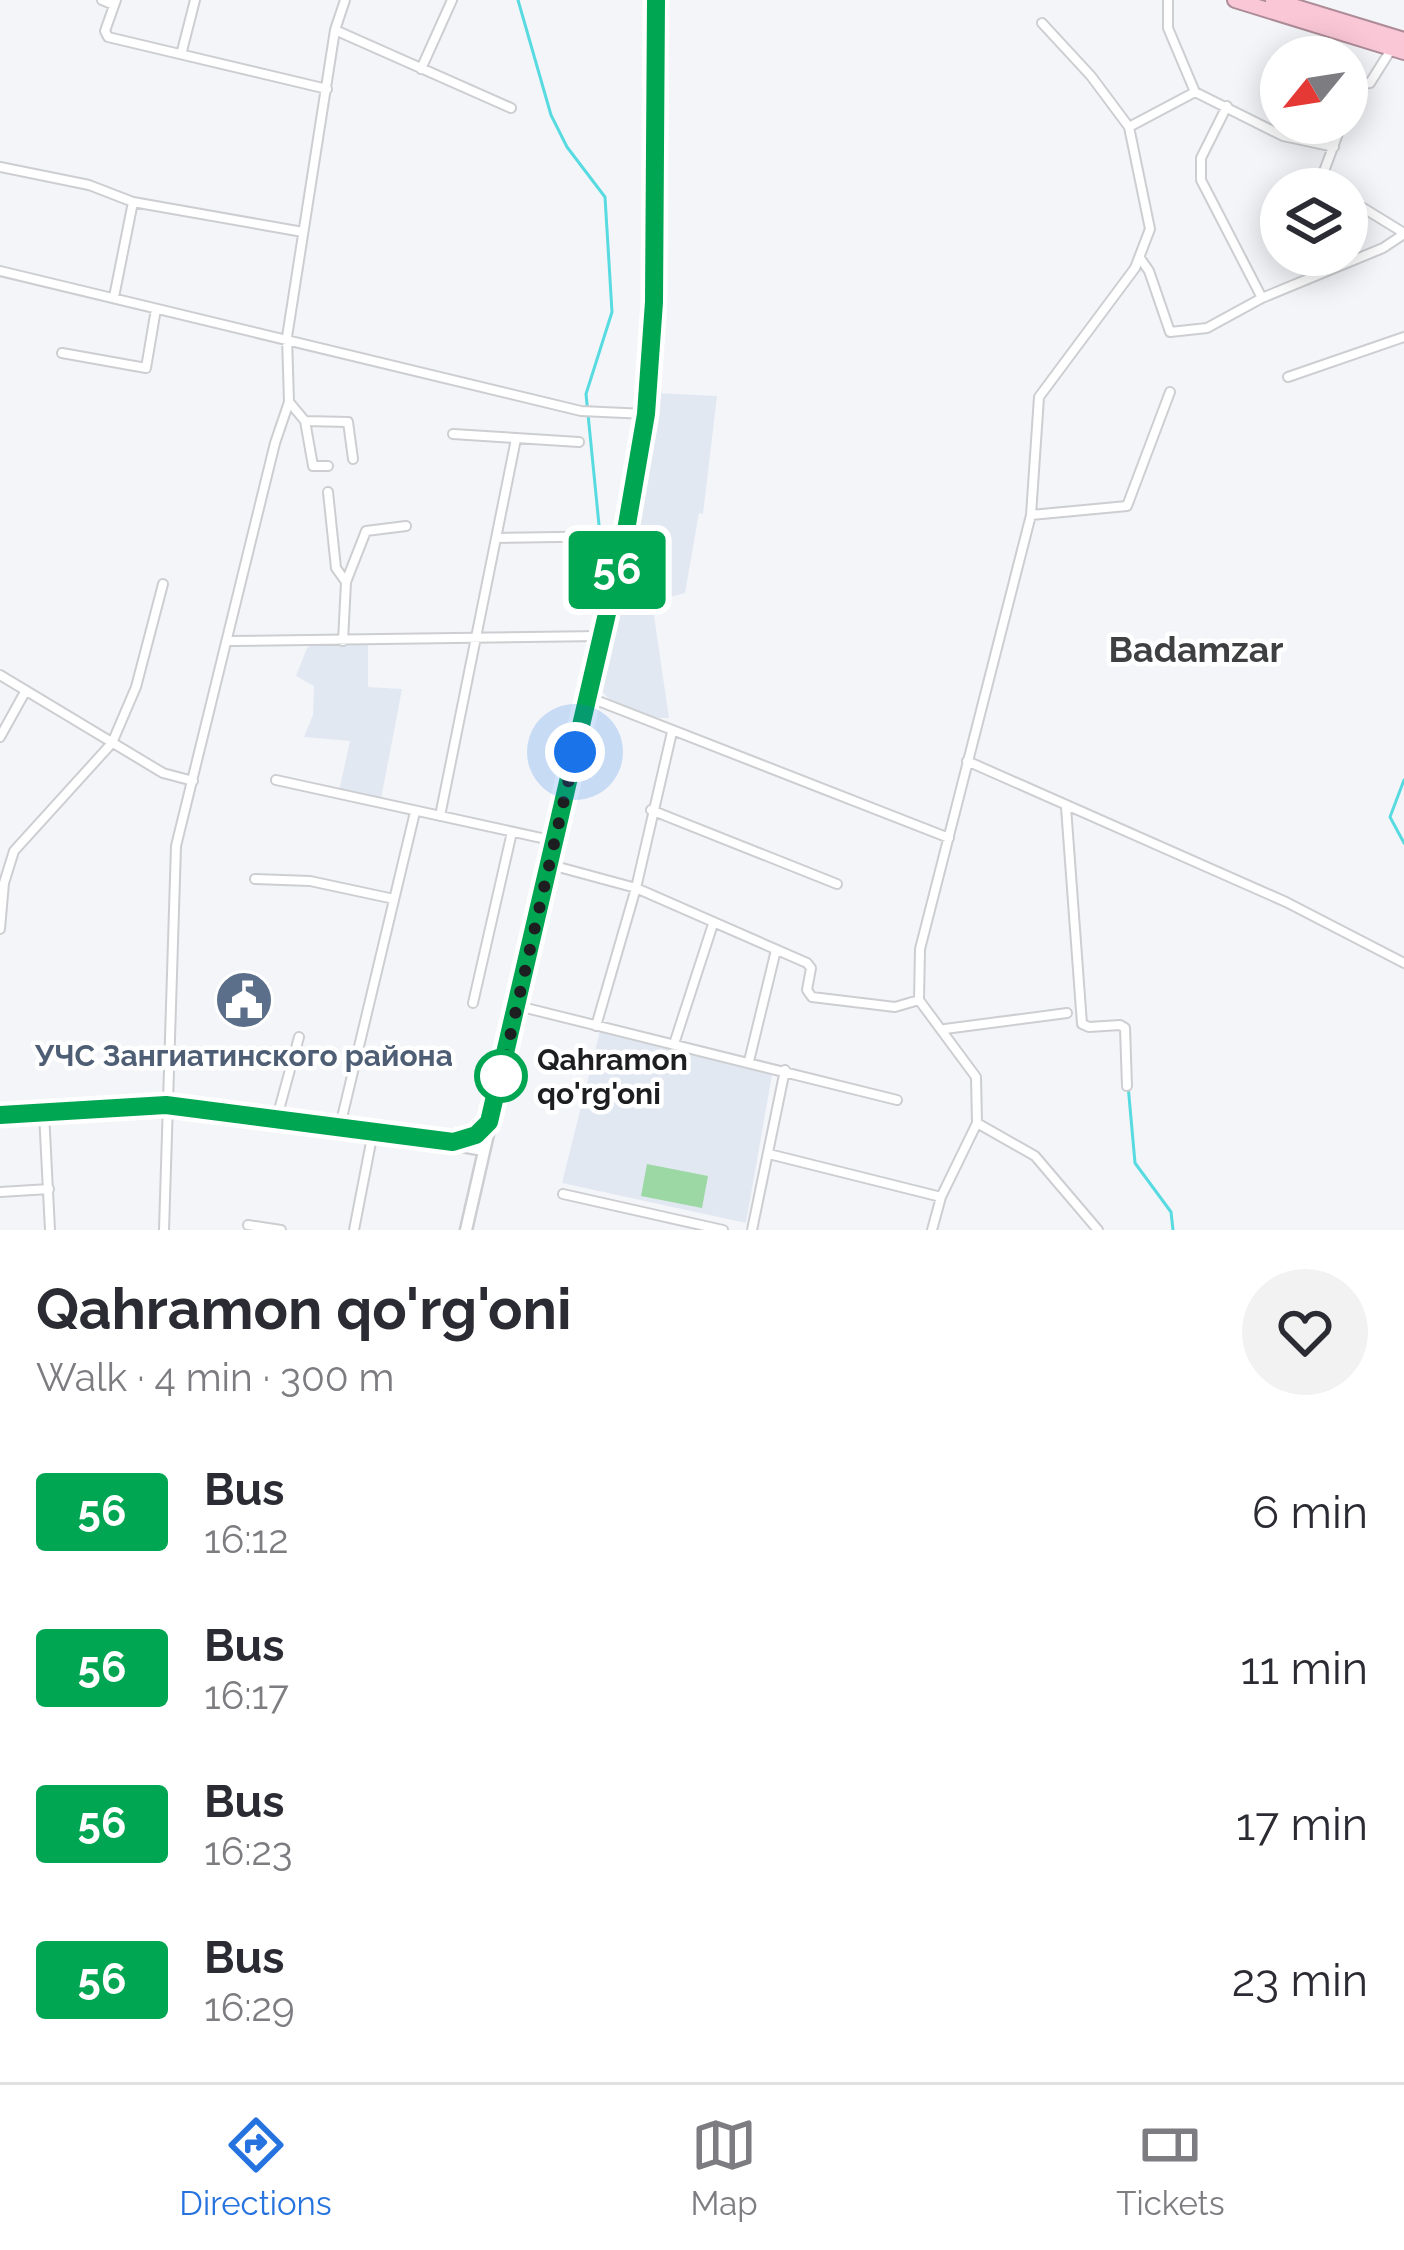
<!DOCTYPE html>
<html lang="en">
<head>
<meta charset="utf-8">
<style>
	body { margin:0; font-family:Raleway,sans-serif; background:#f2f2f3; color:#2b2b33; height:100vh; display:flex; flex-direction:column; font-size:45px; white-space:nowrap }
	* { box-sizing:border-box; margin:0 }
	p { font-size:39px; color:#7c7c81 }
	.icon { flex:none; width:66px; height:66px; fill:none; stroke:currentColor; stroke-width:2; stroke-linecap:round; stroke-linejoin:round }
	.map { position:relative; height:1230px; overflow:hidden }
	.sheet { display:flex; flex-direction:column; background:#fff; flex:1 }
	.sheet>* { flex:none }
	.badge { padding:0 24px; border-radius:9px; font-size:42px; line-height:78px }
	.needle { width:78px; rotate:240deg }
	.fabs { position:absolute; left:1260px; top:36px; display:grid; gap:24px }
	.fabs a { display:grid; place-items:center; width:108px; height:108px; border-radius:50%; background:#fff; box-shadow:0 6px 30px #0003; font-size:60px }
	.you { position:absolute; width:60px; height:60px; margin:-30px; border:9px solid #fff; border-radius:50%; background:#1a73e8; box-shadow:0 0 0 18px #1a73e833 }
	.map>.badge { position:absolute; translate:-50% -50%; box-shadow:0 0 0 6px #fff }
	.round { display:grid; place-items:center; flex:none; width:126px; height:126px; border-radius:63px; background:#f2f2f3 }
	.head { display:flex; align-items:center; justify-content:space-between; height:204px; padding:0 36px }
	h1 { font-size:57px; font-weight:700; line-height:90px }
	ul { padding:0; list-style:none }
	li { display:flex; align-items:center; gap:36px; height:156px; padding:0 36px }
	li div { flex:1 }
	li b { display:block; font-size:45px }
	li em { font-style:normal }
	li .badge { min-width:132px; font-weight:700; text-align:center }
	.dock { display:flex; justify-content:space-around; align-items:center; height:168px; border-top:3px solid #e1e1e2; background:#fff; font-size:33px; color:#7c7c81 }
	.dock a { display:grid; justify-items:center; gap:6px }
	.dock .current { color:#2673df }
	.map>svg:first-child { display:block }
	.built { fill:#e2e8f2 }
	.green { fill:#9cd8a3 }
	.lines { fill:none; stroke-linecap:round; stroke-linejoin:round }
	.stream { stroke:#58dbe0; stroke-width:3 }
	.street-casing { stroke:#ccced1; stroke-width:12 }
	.secondary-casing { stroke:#ccced1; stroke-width:15 }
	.highway-casing { stroke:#ad8c97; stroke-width:18 }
	.street { stroke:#fff; stroke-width:8 }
	.secondary { stroke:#fff; stroke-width:10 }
	.highway { stroke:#fac7d7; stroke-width:14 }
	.line-casing { stroke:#fff; stroke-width:27 }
	.line { stroke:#00a651; stroke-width:18 }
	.walk { stroke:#1d1e1f; stroke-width:12; stroke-dasharray:0 21.6 }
	.stop-dot { fill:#fff; stroke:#00a651; stroke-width:6 }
	.labels { text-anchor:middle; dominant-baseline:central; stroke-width:9; stroke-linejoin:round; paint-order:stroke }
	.service-label { font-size:30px; font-weight:bold; fill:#4e5e75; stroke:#fff }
	.stop-label { font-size:30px; font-weight:bold; fill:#1d1e1f; stroke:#fff; text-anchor:start }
	.quarter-label { font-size:36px; font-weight:bold; fill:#3e4042; stroke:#fff }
</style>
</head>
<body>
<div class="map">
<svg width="1404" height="1230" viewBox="0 0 1404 1230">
	<rect width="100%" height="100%" fill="#f4f5f9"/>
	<!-- built -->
	<path class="built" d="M657 393 717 396 703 514 699 513 685 593 663 599 653 609 669 718H658L610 700 601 690 650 445Z
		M313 644H368V687L402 689 381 799 339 791 350 741 304 737 313 715 314 686 296 676 307 648Z
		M600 1031 773 1069 746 1223 562 1183Z"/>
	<!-- green -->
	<path class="green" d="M647 1164 708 1176 702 1208 641 1196Z"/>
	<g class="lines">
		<!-- stream -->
		<path class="stream" d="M518 0 551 115 567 147 605 197 612 312 586 394 599 525
			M1404 780 1390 817 1404 843
			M1128 1085 1135 1163 1171 1212 1173 1230"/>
		<defs>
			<path id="street" d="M102 0 114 5
				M116 0 105 31 108 37 327 89
				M335 30 511 108
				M182 51 195 0
				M421 69 452 0
				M1195 92 1283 136 1334 147
				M1227 106 1201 158V180L1262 298
				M1347 106 1354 85 1370 83 1392 48
				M1129 127 1195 92 1168 28V0
				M0 167 89 185 133 202 303 232
				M1332 189 1320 182 1342 123
				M1347 198 1404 233
				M1140 258 1149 271 1170 332 1207 328 1262 298 1383 248 1404 234
				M0 271 581 411 646 414
				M114 297 133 202
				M62 353 146 368 156 309
				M1288 377 1404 337
				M290 403 305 421 313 466H328
				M305 421 348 422 353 459
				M453 434 579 442
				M328 492 336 568 346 582
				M1031 515 1127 506 1170 392
				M496 538 625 536
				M229 641 601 636
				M343 641 346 582 366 531 406 526
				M0 675 163 773 193 781
				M588 697 949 838
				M0 737 25 692
				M967 761 1286 902 1404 963
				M276 780 555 841
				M1066 807 1082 1024 1089 1027 1120 1025 1125 1028 1127 1086
				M651 810 837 884
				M440 816 516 439
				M551 865 636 888 807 963 811 968 807 990 812 997 895 1007 919 1000
				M255 879 310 881 394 899
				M0 929 4 883 14 851 112 743 136 687 163 584
				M473 1003 512 832
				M518 1006 897 1100
				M596 1026 636 888 672 732
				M945 1029 1067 1013
				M674 1044 713 924
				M749 1061 776 950
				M44 1113 50 1230
				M277 1117 299 1037
				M977 1123 1035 1156 1098 1230
				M340 1126 415 812
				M769 1154 941 1197
				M0 1192 49 1189
				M563 1194 723 1230
				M248 1225 281 1230
				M164 1230 176 846 275 443 289 402 287 337 335 30 345 0
				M354 1230 373 1132
				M752 1230 785 1070
				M932 1230 941 1197 977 1123 976 1077 919 1000 920 949 1031 515 1039 397 1135 268 1150 229 1129 127 1091 76 1042 23"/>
			<path id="secondary" d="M0 1115 144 1105 191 1106 387 1132 483 1150
				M466 1230 625 536 646 414 654 302 656 0"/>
			<path id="highway" d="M1235 0 1404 52
				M1273 0 1404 40"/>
		</defs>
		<!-- street casing -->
		<use href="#street" class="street-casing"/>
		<!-- secondary casing -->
		<use href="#secondary" class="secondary-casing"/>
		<!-- highway casing -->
		<use href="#highway" class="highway-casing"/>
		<!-- street -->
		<use href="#street" class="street"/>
		<!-- secondary -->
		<use href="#secondary" class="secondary"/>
		<!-- highway -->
		<use href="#highway" class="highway"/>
	</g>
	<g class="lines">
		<defs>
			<path id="line" d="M0 1115 166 1105 453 1142 476 1135 489 1122 625 536 646 414 654 302 656 0"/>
		</defs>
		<!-- line casing -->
		<use href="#line" class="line-casing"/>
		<!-- line -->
		<use href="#line" class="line"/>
		<!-- walk -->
		<path class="walk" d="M501 1076 575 752"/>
	</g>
	<!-- icons -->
	<defs>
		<symbol id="civic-disc" viewBox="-11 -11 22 22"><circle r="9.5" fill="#5c6f8a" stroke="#fff"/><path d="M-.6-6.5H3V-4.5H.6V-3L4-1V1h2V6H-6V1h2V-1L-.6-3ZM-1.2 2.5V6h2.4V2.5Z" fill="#fff"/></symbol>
	</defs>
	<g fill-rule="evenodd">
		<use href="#civic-disc" x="211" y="967" width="66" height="66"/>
	</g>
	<!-- markers -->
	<circle class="stop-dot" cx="501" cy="1076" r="24"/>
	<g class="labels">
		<!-- service labels -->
		<g class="service-label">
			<text x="244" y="1055">УЧС Зангиатинского района</text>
		</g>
		<!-- stop labels -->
		<g class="stop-label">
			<text x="537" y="1059">Qahramon<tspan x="537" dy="34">qo'rg'oni</tspan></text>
		</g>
		<!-- quarter labels -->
		<g class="quarter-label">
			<text x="1196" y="649">Badamzar</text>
		</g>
	</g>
</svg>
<div class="fabs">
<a><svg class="needle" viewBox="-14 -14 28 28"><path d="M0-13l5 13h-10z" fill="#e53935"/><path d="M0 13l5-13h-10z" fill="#7c7c81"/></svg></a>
<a><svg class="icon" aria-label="layers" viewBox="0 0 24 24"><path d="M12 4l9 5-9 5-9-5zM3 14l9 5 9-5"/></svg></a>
</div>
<div class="you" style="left:575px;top:752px"></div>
<b class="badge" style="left:617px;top:570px;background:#00a651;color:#fff">56</b>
</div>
<section class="sheet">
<div class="head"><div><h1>Qahramon qo'rg'oni</h1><p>Walk · 4 min · 300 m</p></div><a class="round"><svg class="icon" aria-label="heart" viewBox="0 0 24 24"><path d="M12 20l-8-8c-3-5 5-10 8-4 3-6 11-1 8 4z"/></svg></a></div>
<ul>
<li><span class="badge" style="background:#00a651;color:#fff">56</span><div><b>Bus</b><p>16:12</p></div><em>6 min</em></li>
<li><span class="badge" style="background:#00a651;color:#fff">56</span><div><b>Bus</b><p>16:17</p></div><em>11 min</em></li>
<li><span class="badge" style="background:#00a651;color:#fff">56</span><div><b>Bus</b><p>16:23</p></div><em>17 min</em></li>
<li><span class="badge" style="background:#00a651;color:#fff">56</span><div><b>Bus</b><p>16:29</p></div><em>23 min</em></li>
</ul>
</section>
<nav class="dock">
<a class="current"><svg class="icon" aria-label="directions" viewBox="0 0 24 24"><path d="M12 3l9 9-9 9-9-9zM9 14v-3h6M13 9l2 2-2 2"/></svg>Directions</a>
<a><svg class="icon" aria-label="map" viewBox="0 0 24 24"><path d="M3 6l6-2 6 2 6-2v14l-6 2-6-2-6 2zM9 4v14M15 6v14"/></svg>Map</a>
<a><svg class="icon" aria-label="tickets" viewBox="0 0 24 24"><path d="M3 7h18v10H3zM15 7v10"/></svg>Tickets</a>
</nav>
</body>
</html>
